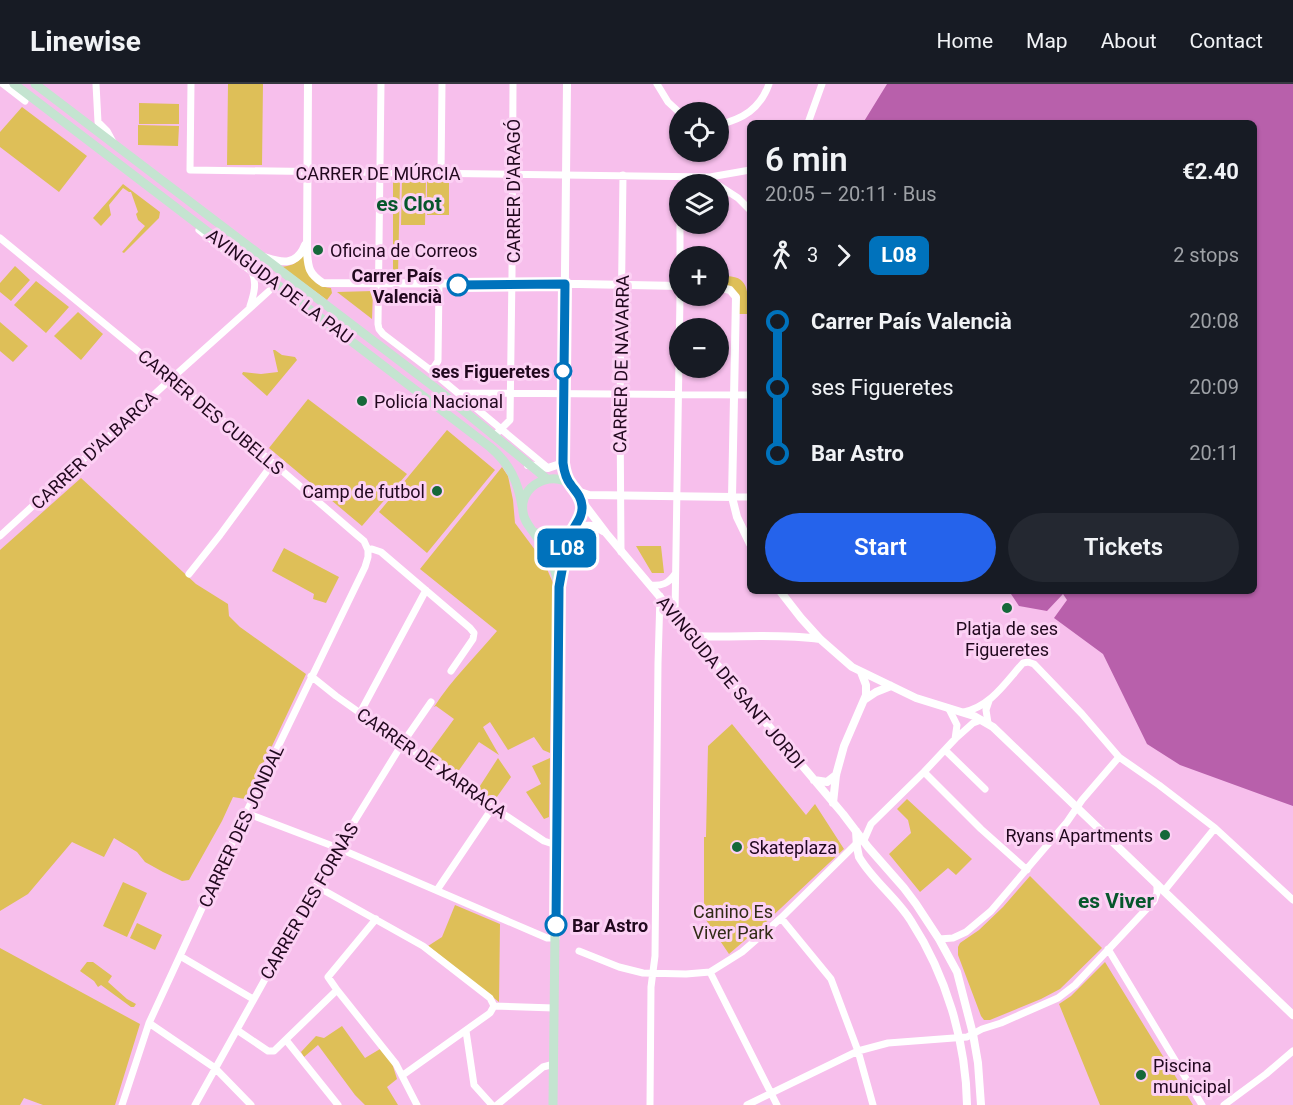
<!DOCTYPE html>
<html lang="en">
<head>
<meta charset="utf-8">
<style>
	body { margin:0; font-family:Roboto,sans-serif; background:#242831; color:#f1f3f6; height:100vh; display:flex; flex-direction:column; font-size:22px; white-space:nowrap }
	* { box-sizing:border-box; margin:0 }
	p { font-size:20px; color:#9ea1a6 }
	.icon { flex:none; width:33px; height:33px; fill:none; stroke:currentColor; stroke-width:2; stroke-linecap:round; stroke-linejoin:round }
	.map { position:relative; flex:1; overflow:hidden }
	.sheet { position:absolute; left:747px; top:36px; width:510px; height:474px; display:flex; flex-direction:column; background:#171b24; border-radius:9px; box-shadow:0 2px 4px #0004 }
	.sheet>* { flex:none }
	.badge { padding:0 12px; border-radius:9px; font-size:21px; line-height:39px }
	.fabs { position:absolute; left:669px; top:18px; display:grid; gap:12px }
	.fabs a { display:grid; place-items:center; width:60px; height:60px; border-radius:50%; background:#171b24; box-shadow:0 2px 4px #0004; font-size:30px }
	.map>.badge { position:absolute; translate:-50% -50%; box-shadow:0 0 0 3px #fff }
	.legs { display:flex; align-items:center; gap:9px; height:66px; padding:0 18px; font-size:20px }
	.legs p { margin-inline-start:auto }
	.summary { display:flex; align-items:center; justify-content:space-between; height:102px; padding:0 18px }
	h1 { font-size:33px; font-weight:600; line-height:45px }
	.cta { display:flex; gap:12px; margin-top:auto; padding:12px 18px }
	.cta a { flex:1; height:69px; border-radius:36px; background:#2563eb; color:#fff; font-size:24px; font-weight:600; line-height:69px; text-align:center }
	.cta a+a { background:#242831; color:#f1f3f6 }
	ul { padding:0 18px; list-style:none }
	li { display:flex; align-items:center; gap:21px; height:66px; font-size:22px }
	li i { display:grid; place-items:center; width:9px; height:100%; margin:0 8px; background:currentColor }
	li i::after { content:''; width:15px; height:15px; margin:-8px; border:4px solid; border-radius:50%; background:#171b24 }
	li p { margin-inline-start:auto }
	li:first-child i { background:linear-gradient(#0000 50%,currentColor 0) }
	li:last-child i { background:linear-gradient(currentColor 50%,#0000 0) }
	header { display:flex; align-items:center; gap:36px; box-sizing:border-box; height:84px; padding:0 30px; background:#171b24; border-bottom:2px solid #363941 }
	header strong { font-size:28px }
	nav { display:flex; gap:33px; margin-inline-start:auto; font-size:21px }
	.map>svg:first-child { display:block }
	.green { fill:#debf58 }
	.water { fill:#b860ab }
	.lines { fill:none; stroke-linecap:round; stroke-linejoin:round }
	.minor { stroke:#fff; stroke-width:7 }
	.tertiary { stroke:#fff; stroke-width:8 }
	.secondary { stroke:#c4e4d0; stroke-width:9 }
	.line-1-casing { stroke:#fff; stroke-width:14 }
	.line-1 { stroke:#0072bc; stroke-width:9 }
	.poi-dot { fill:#156839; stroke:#fcd1f4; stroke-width:2 }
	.stop-1-dot { fill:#fff; stroke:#0072bc; stroke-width:3 }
	.labels { text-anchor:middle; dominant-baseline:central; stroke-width:6; stroke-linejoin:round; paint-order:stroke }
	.street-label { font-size:18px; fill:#21081e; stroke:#fcd1f4 }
	.poi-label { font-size:18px; fill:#21081e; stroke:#fcd1f4; text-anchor:start }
	.stop-label { font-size:18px; font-weight:bold; fill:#21081e; stroke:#fcd1f4; text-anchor:end }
	.park-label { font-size:18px; fill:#312b16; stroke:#fcd1f4 }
	.quarter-label { font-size:21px; font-weight:bold; fill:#06572c; stroke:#fcd1f4 }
</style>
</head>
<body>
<header>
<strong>Linewise</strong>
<nav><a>Home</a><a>Map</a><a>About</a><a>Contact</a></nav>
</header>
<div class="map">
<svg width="1293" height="1021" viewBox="0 0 1293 1021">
	<rect width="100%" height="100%" fill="#f7bfec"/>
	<!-- green -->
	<path class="green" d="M228 0H263L262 81H227Z
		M139 19 179 20V40H139Z
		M22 23 87 72 59 108 0 63V48Z
		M138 41 179 42 178 62 138 61Z
		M393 95H400L398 191H393Z
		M402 96H426L425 141H401Z
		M427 96H449V131H427Z
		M123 100 160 128 159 134 124 169 122 168 145 142 138 136 136 130 138 128 131 108H129L123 104 109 121 111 131 101 142 93 134Z
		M304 170C308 187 310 202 331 204L332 209 327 216 282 183C293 181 298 179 304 170Z
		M15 182 30 196 11 217 0 208V199Z
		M727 192C752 193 746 212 750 230H737V213L722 200 721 196Z
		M36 197 69 223 46 249 14 221Z
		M373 207 372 235 337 208Z
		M78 228 103 250 81 276 54 252Z
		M0 238 28 262 13 278 0 267Z
		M273 266H275L282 271 295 273 297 276 267 312 242 290 243 288 261 290 278 288Z
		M308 315 407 390 362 442 269 364Z
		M447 346 495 386 427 469 379 428Z
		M502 383 508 392 513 416 515 439 544 478 553 499 550 669 543 666 534 653 508 666 490 638 483 643 499 671 479 658 457 689 429 669 454 635 436 622 434 623C452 595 476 572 497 547L420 485Z
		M81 394 196 500 228 520 229 532 240 543 306 590 272 662 245 715 233 713 222 737 189 796 182 797 163 788 145 778 137 768 114 754 104 773 72 758 28 810 0 827V466Z
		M636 462H661L664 489H652Z
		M284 464 339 493 326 519 313 515 314 510 272 487Z
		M732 640 806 731 815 720 844 765 765 839 729 870 704 833V753H706L708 662Z
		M498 674 511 693 494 717 478 705Z
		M550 674 549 733 544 735 526 708 541 700 532 682Z
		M907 715 972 775 956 791 948 784 920 808 889 770 911 749 908 736 897 725Z
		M1030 792 1102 864 1060 905 1041 915 990 936H984L981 932 958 871V863L960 859 979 846 1003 823Z
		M123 798 147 809 127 853 103 842Z
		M455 821 500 840 499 918 428 862 442 853Z
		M137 839 162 851 155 866 130 854Z
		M0 864 140 940 115 1021H43L24 1014 20 1021H0Z
		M87 878H93L112 892 108 898 127 915 136 920 134 923H131L101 901 98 903 94 897 80 887Z
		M1105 878 1193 1021H1100L1059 920 1071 912Z
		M342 942 365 974 380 965 392 979 397 995 387 1003 398 1021H365L355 1011 318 961 304 973 301 968 316 952 324 954Z"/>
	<!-- water -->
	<path class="water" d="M887 0H1293V722L1180 681 1147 660 1103 570 1054 534 1067 516 1063 510 1047 527 1019 522 1009 507H1254V39H863Z"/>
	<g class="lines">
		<!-- minor -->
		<path class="minor" d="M3 0 25 17
			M96 0 98 38 107 47 113 58
			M191 0 190 86 710 93 750 86
			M381 0 378 240 379 245 383 250 429 285 548 384
			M657 0 668 18 680 29
			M808 39 822 0
			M718 41C743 35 760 25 769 0
			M441 90 442 0
			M718 101 738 114 750 126
			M199 146 252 188C257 199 254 210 250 222
			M0 154 244 354 358 452 364 457 368 466 372 465 381 468 470 544 474 549 473 555 451 587
			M680 172V140
			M429 285 434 283 438 277 439 200
			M458 309 750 311
			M498 348 510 336 512 190 513 0
			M732 413H750
			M0 452 171 295 269 207
			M621 468 620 321 623 91
			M189 490 220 451 273 379
			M650 501C662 502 668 500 675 490
			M675 530 680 212
			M311 592 336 612 493 723 544 757 556 761
			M949 625 957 641 955 655
			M964 628C991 622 1005 599 1023 579L1028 578 1034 580 1082 630 1119 673 1159 701 1215 744 1293 816
			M360 629 426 506
			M988 639 986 626 989 617
			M945 666 985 705
			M924 688 981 745 1027 786
			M246 729 338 764 540 851 547 854H556
			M864 756 871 740 924 688 955 655 973 639 981 636
			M316 802 423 862 490 914 494 922
			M437 806 493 723
			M1164 807 1215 744
			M781 834 831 895 858 967 873 1021
			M939 855 953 854 966 848 991 827 1067 738 1082 716 1119 673
			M1108 865 1202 1021
			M579 867 619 883 643 889 686 890 710 888 742 868 781 834 857 759
			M180 872 253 915
			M710 888 777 1021
			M337 906 396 980 417 1021
			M494 922 554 924
			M149 939 215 984 251 1021
			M237 946 268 967H274L337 906 328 893 376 835
			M466 947 474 1001 492 1021
			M286 956 338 1021
			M403 991 490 929 494 922
			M122 1021 149 939 246 729 365 483 368 473V466
			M195 1021 338 764 402 660 431 618
			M497 1021 543 983 554 980
			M650 1021 651 903 655 872 658 579 660 512
			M747 1021 858 967 888 959 967 953 982 945 1001 939 1058 914 1075 901 1154 817 1157 809V800
			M1224 1021 1266 990 1293 967"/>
		<!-- tertiary -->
		<path class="tertiary" d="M308 0 307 168C308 184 309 190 323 199L579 200 680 202
			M567 0 563 373 564 386 570 400
			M264 173C282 179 297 182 305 161
			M718 203 730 206 736 213 732 413 737 433 750 460
			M528 381 548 384 560 380
			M577 407 589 411 732 413
			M581 416 606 449 843 730 868 763 904 804 916 820 939 855 957 888 973 950 978 979 981 1021
			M574 444C586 441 593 440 603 447
			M780 507 801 534 820 555 852 583 916 614 974 632 993 643 1293 931
			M693 552C735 554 778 549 820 555
			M864 616 876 608 891 602
			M814 696 827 698 836 691
			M833 719 836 691 844 662 866 611V601L861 588
			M856 747 857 763 859 773C873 797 897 814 911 837 946 891 966 957 967 1021"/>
		<!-- secondary -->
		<path class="secondary" d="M14 0 490 363C509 379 518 397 522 422
			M35 0 442 309 547 395
			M534 448C561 463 593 441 579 411 565 381 518 396 523 428 524 438 531 444 536 452 546 466 554 481 558 498
			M553 1021 559 503 565 470 572 447"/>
	</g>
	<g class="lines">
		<defs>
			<path id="line-1" d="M458 201 565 200 563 379C564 387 566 395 571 401 576 408 581 412 582 422 583 434 574 441 570 452 565 469 562 486 559 503L556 841"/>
		</defs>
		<!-- line-1 casing -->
		<use href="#line-1" class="line-1-casing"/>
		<!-- line-1 -->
		<use href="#line-1" class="line-1"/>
	</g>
	<!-- markers -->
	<g class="poi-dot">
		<circle cx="318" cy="166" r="6"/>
		<circle cx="362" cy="317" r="6"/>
		<circle cx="437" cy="407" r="6"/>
		<circle cx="1007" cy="524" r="6"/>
		<circle cx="1165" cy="751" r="6"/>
		<circle cx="737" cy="763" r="6"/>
		<circle cx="1141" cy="991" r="6"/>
	</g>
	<g class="stop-1-dot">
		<circle cx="458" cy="201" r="10"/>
		<circle cx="563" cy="287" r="8"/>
		<circle cx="556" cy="841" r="10"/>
	</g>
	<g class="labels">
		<!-- street labels -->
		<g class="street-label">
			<text x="378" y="89">CARRER DE MÚRCIA</text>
			<text transform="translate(513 107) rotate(-90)">CARRER D'ARAGÓ</text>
			<text transform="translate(280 202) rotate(37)">AVINGUDA DE LA PAU</text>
			<text transform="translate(621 280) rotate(-89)">CARRER DE NAVARRA</text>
			<text transform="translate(211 328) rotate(40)">CARRER DES CUBELLS</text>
			<text transform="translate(94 366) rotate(-43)">CARRER D'ALBARCA</text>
			<text transform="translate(731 598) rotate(50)">AVINGUDA DE SANT JORDI</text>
			<text transform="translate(432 679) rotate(35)">CARRER DE XARRACA</text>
			<text transform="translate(241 742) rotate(-65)">CARRER DES JONDAL</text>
			<text transform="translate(309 817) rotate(-60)">CARRER DES FORNÀS</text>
		</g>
		<!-- poi labels -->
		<g class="poi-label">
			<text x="330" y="166">Oficina de Correos</text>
			<text x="374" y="317">Policía Nacional</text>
			<text x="425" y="407" text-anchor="end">Camp de futbol</text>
			<text x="1007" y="544" text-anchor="middle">Platja de ses<tspan x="1007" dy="21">Figueretes</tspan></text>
			<text x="1153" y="751" text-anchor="end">Ryans Apartments</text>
			<text x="749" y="763">Skateplaza</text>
			<text x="1153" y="981">Piscina<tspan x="1153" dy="21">municipal</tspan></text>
		</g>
		<!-- stop labels -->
		<g class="stop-label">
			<text x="442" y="191">Carrer País<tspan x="442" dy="21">Valencià</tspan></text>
			<text x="550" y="287">ses Figueretes</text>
			<text x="572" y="841" text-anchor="start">Bar Astro</text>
		</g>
		<!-- park labels -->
		<g class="park-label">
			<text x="733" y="827">Canino Es<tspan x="733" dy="21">Viver Park</tspan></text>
		</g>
		<!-- quarter labels -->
		<g class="quarter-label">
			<text x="409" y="120">es Clot</text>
			<text x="1116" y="817">es Viver</text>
		</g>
	</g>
</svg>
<div class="fabs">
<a><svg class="icon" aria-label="locate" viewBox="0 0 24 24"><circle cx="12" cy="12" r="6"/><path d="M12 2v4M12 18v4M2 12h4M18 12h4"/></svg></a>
<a><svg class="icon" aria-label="layers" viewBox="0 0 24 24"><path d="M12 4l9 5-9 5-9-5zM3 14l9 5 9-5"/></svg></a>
<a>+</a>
<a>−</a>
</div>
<b class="badge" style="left:567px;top:464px;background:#0072bc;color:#fff">L08</b>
<section class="sheet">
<div class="summary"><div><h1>6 min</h1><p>20:05 – 20:11 · Bus</p></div><b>€2.40</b></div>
<div class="legs"><svg class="icon" aria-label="walk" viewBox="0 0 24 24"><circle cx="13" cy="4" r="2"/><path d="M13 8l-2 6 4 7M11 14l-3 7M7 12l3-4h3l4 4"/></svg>3<svg class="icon" aria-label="forward" viewBox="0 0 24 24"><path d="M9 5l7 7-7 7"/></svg><b class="badge" style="background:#0072bc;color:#fff">L08</b><p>2 stops</p></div>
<ul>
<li><i style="color:#0072bc"></i><b>Carrer País Valencià</b><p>20:08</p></li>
<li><i style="color:#0072bc"></i><span>ses Figueretes</span><p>20:09</p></li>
<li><i style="color:#0072bc"></i><b>Bar Astro</b><p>20:11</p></li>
</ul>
<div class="cta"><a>Start</a><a>Tickets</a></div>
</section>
</div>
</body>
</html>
